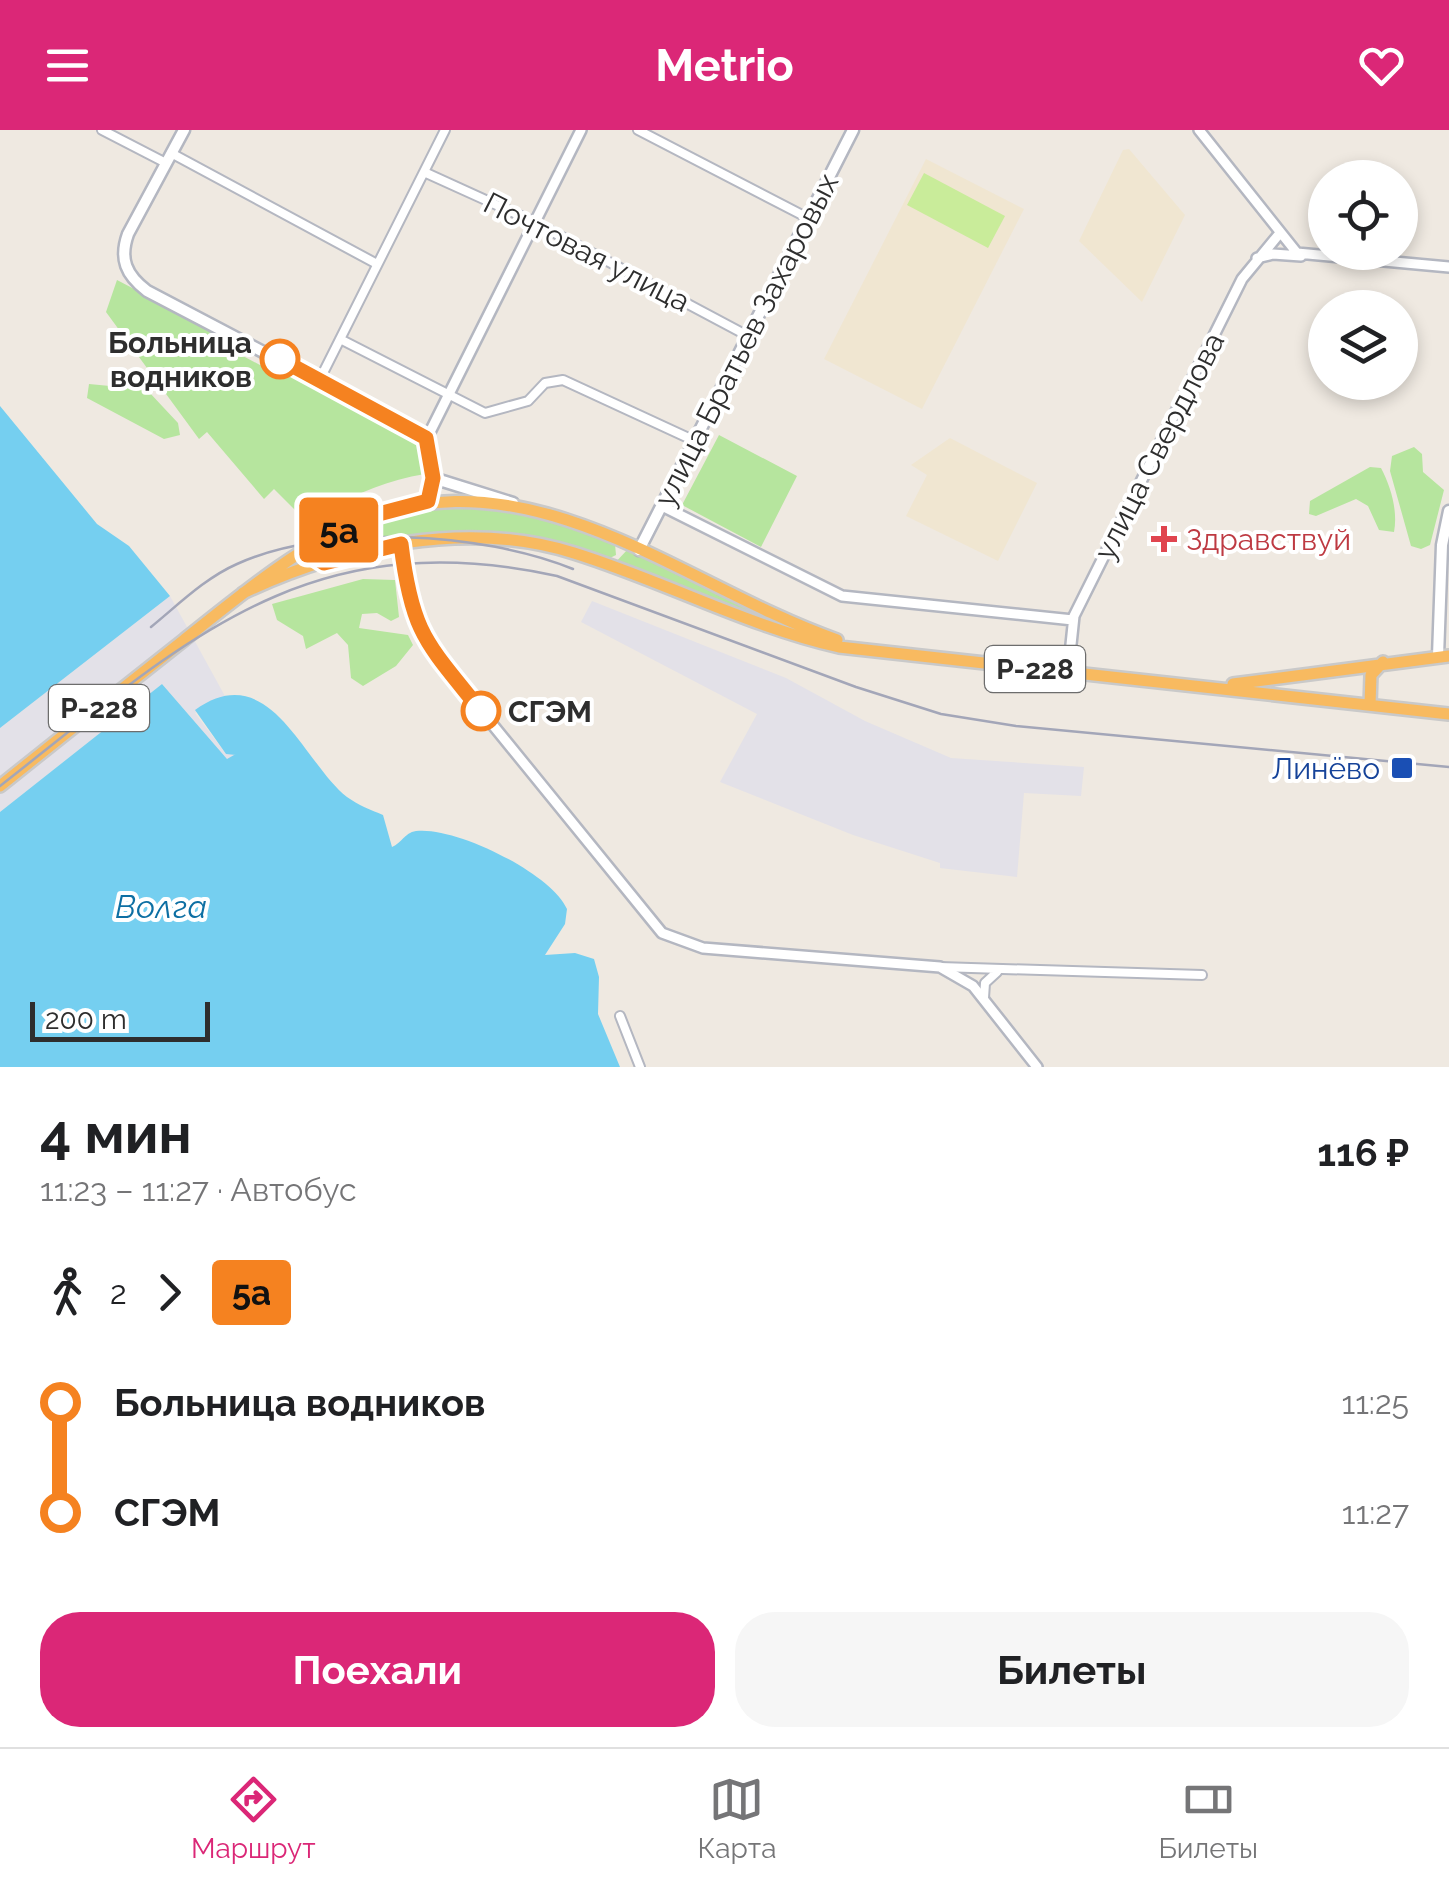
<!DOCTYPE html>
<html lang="ru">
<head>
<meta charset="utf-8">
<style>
	body { margin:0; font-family:Raleway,sans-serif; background:#f6f6f6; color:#202124; height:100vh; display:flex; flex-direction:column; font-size:38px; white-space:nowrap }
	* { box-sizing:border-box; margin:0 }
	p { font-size:32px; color:#757577 }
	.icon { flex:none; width:55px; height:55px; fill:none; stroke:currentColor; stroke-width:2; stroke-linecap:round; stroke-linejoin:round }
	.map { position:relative; height:937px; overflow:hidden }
	.panel { display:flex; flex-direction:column; background:#fff; flex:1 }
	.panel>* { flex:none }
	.badge { padding:0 20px; border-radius:8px; font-size:35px; line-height:65px }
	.tools { position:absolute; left:1308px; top:30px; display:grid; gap:20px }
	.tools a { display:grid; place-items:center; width:110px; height:110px; border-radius:50%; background:#fff; box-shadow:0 5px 15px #0003; font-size:50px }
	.scale { position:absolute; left:30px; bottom:25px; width:180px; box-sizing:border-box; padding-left:10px; border:5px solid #2e2e2e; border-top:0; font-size:28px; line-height:35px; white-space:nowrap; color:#2e2e2e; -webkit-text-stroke:8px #fff; paint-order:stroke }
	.map>.badge { position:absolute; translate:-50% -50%; box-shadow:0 0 0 5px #fff }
	.legs { display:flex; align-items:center; gap:15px; height:110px; padding:0 40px; font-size:32px }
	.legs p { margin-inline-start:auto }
	.summary { display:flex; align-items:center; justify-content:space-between; height:170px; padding:0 40px }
	h1 { font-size:55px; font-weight:700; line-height:75px }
	.cta { display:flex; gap:20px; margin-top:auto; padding:20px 40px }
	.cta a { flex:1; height:115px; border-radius:40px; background:#db2777; color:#fff; font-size:40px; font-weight:700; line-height:115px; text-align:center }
	.cta a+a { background:#f6f6f6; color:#202124 }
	ul { padding:0 40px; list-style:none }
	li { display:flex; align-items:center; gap:35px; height:110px; font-size:38px }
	li i { display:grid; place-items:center; width:15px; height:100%; margin:0 12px; background:currentColor }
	li i::after { content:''; width:25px; height:25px; margin:-12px; border:8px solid; border-radius:50%; background:#fff }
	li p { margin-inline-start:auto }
	li:first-child i { background:linear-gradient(#0000 50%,currentColor 0) }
	li:last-child i { background:linear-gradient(currentColor 50%,#0000 0) }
	header { display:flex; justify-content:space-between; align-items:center; height:130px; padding:0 40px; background:#db2777; color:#fff; font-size:45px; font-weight:700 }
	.dock { display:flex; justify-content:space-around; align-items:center; height:140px; border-top:2px solid #e0e0e0; background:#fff; font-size:28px; color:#757577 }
	.dock a { display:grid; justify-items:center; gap:5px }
	.dock .current { color:#db2777 }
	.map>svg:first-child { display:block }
	.industrial { fill:#e3e1e8 }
	.education { fill:#f0e6d1 }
	.green { fill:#b6e59e }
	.pitch { fill:#c9ec9a }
	.water { fill:#75cff0 }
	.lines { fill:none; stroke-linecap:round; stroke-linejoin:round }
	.minor-casing { stroke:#b4b7c1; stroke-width:12 }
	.tertiary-casing { stroke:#b4b7c1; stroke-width:14 }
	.secondary-casing { stroke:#b4b7c1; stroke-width:15 }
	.trunk-casing { stroke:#c9c9c9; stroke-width:16 }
	.minor { stroke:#fff; stroke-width:8 }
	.tertiary { stroke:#fff; stroke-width:9 }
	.secondary { stroke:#fff; stroke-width:10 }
	.trunk { stroke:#f8ba60; stroke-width:11 }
	.rail { stroke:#a3a6b8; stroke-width:2.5 }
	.line-1-casing { stroke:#fff; stroke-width:22 }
	.line-1 { stroke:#f58220; stroke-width:15 }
	.stop-1-dot { fill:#fff; stroke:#f58220; stroke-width:5 }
	.health-dot { fill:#e0444e; stroke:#fff; stroke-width:4 }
	.transit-dot { fill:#1a4fb4; stroke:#fff; stroke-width:4 }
	.labels { text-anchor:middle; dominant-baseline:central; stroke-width:8; stroke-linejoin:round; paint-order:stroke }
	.shield { fill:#fff; stroke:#6d6d6d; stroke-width:2.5 }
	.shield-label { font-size:28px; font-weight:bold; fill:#2e2e2e }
	.street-label { font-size:30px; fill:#2e2e2e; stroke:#fff }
	.stop-label { font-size:30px; font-weight:bold; fill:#2e2e2e; stroke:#fff; text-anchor:end }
	.health-label { font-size:30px; fill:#be3a42; stroke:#fff; text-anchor:start }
	.transit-label { font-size:30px; fill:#164399; stroke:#fff; text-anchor:end }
	.water-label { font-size:32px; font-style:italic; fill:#0d6fa3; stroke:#fff }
</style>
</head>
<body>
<header><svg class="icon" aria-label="menu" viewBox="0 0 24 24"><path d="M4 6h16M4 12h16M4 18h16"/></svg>Metrio<svg class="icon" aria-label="heart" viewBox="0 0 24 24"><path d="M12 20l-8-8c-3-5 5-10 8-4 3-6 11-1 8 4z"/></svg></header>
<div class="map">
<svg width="1449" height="937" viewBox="0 0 1449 937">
	<rect width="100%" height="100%" fill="#efe9e1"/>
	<!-- industrial -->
	<path class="industrial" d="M170 466 226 568 195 583 226 624 248 619 227 629 162 554 0 682V598Z
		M592 471 786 548 865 591 951 628 1084 637 1081 666 1024 663 1017 747 940 738V733L853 705 720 652 757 584 581 492Z"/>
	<!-- education -->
	<path class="education" d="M1129 19 1185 85 1142 172 1079 111 1123 20Z
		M926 29 1024 79 922 279 824 229Z
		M950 308 1037 353 998 431 906 386 927 345 911 335Z"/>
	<!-- green -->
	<path class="green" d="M117 150 247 218 243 226 260 235 265 229 423 312 425 344C380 351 346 369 307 392L274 359 264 369 207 302 199 309 106 182Z
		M134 246 178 293 180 305 164 309 87 268 89 254 110 256Z
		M719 305 797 346 761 417 682 375Z
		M1414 317 1422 324 1423 342 1444 360 1430 415 1421 419 1411 416 1390 341 1392 326Z
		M1370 337 1381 338C1391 357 1398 381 1394 402L1379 400 1368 376 1356 369 1316 386 1309 384 1310 371Z
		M440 376C503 378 557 389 615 414L616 425 608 429C547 408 487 395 423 404 396 408 339 432 317 426L316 418 376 388Z
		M628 419 776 490 773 496 613 435Z
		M363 449 395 450 399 487 391 491 377 483 362 484 359 498 408 505 413 515 396 536 363 556 351 548 348 515 337 503 306 519 303 506 277 490 272 474Z"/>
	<!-- pitch -->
	<path class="pitch" d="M924 43 1005 86 988 118 907 75Z"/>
	<!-- water -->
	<path class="water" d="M0 276 97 394 129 416 170 466 0 598Z
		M162 554 227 629 248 617 236 625 226 624 195 580C270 526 303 633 347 667 358 675 371 680 383 685L392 717C402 713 404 703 416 701 455 696 551 743 567 779L565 794 545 825 575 823 594 829 599 847 598 884 620 937H0V682Z"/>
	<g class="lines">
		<defs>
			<path id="minor" d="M102 0 166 33
				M638 0 808 88
				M171 23 377 134
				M424 42 532 91 748 206
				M340 209 485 283 528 271 545 253 563 250 695 311
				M320 249 445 0
				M940 837 1202 845
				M984 868 985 853 997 842
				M620 886 640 937"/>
			<path id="tertiary" d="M1199 0 1297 123 1449 137
				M1257 128 1273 124 1301 126
				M427 308 581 0
				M662 376 842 466 1073 490
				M401 414 411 482 427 514 662 803 703 818 940 837 973 856 1037 937
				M1068 543 1074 486 1242 149 1280 103"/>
			<path id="secondary" d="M184 0 128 104C119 129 126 145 147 161L427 308 433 348 431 369 421 375
				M433 348 513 373
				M639 420 853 0
				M1438 526 1442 415 1449 381"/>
			<path id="trunk" d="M243 463C343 416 466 389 574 423 664 451 747 496 839 517L1449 584
				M1233 554 1449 526
				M1370 575 1371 545 1383 532
				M0 656C61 607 123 558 184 510 309 410 397 335 567 390 660 420 744 477 837 510"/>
		</defs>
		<!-- minor casing -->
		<use href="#minor" class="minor-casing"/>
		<!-- tertiary casing -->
		<use href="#tertiary" class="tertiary-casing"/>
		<!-- secondary casing -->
		<use href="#secondary" class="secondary-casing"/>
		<!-- trunk casing -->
		<use href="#trunk" class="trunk-casing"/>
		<!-- minor -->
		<use href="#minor" class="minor"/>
		<!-- tertiary -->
		<use href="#tertiary" class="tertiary"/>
		<!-- secondary -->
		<use href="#secondary" class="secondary"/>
		<!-- trunk -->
		<use href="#trunk" class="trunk"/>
		<!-- rail -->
		<path class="rail" d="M151 497C178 475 205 448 237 434 327 393 483 402 573 439
			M0 656C183 513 305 391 557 446L856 557 941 584 1016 596 1449 637"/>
	</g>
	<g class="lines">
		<defs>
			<path id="line-1" d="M280 229 426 308 433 348 428 371 371 386 314 413 312 425 324 433 401 414C412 505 427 513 481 581"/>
		</defs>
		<!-- line-1 casing -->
		<use href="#line-1" class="line-1-casing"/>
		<!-- line-1 -->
		<use href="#line-1" class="line-1"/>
	</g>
	<!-- markers -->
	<g class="stop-1-dot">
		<circle cx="280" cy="229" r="18"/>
		<circle cx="481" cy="581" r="18"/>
	</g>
	<path class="health-dot" d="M1159 394h10v10h10v10h-10v10h-10v-10h-10v-10h10z"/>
	<rect class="transit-dot" x="1390" y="626" width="24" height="24" rx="5"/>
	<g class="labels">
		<!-- shield labels -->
		<g class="shield">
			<rect x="985" y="516" width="100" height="46" rx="8"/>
			<rect x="49" y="555" width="100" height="46" rx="8"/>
		</g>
		<g class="shield-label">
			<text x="1035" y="539">Р-228</text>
			<text x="99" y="578">Р-228</text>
		</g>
		<!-- street labels -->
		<g class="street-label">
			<text transform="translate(587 122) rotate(27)">Почтовая улица</text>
			<text transform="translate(746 210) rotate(-63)">улица Братьев Захаровых</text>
			<text transform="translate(1159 316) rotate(-63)">улица Свердлова</text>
		</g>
		<!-- stop labels -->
		<g class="stop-label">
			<text x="252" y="212">Больница<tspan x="252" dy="34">водников</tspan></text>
			<text x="508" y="581" text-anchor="start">СГЭМ</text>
		</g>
		<!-- health labels -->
		<g class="health-label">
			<text x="1186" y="409">Здравствуй</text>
		</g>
		<!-- transit labels -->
		<g class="transit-label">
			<text x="1380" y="638">Линёво</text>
		</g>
		<!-- water labels -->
		<g class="water-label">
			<text x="161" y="776">Волга</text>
		</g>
	</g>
</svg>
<div class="tools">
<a><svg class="icon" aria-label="locate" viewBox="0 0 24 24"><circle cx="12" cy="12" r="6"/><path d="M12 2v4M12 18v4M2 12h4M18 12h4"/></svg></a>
<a><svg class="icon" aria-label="layers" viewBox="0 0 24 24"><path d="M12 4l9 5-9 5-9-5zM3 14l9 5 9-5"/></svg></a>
</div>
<div class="scale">200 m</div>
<b class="badge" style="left:339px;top:400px;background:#f58220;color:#111">5а</b>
</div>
<section class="panel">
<div class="summary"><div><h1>4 мин</h1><p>11:23 – 11:27 · Автобус</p></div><b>116 ₽</b></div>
<div class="legs"><svg class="icon" aria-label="walk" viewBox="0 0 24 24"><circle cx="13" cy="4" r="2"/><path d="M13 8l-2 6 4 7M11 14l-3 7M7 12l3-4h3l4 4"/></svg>2<svg class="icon" aria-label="forward" viewBox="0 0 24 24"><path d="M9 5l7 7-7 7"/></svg><b class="badge" style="background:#f58220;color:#111">5а</b></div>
<ul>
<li><i style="color:#f58220"></i><b>Больница водников</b><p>11:25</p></li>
<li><i style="color:#f58220"></i><b>СГЭМ</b><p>11:27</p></li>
</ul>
<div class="cta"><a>Поехали</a><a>Билеты</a></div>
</section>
<nav class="dock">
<a class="current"><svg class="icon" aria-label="directions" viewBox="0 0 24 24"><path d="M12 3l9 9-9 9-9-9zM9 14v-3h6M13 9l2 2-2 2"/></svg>Маршрут</a>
<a><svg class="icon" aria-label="map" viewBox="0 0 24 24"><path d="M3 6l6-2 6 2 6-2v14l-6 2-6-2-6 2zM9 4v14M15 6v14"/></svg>Карта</a>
<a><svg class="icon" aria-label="tickets" viewBox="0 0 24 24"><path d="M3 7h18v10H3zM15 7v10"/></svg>Билеты</a>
</nav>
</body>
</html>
